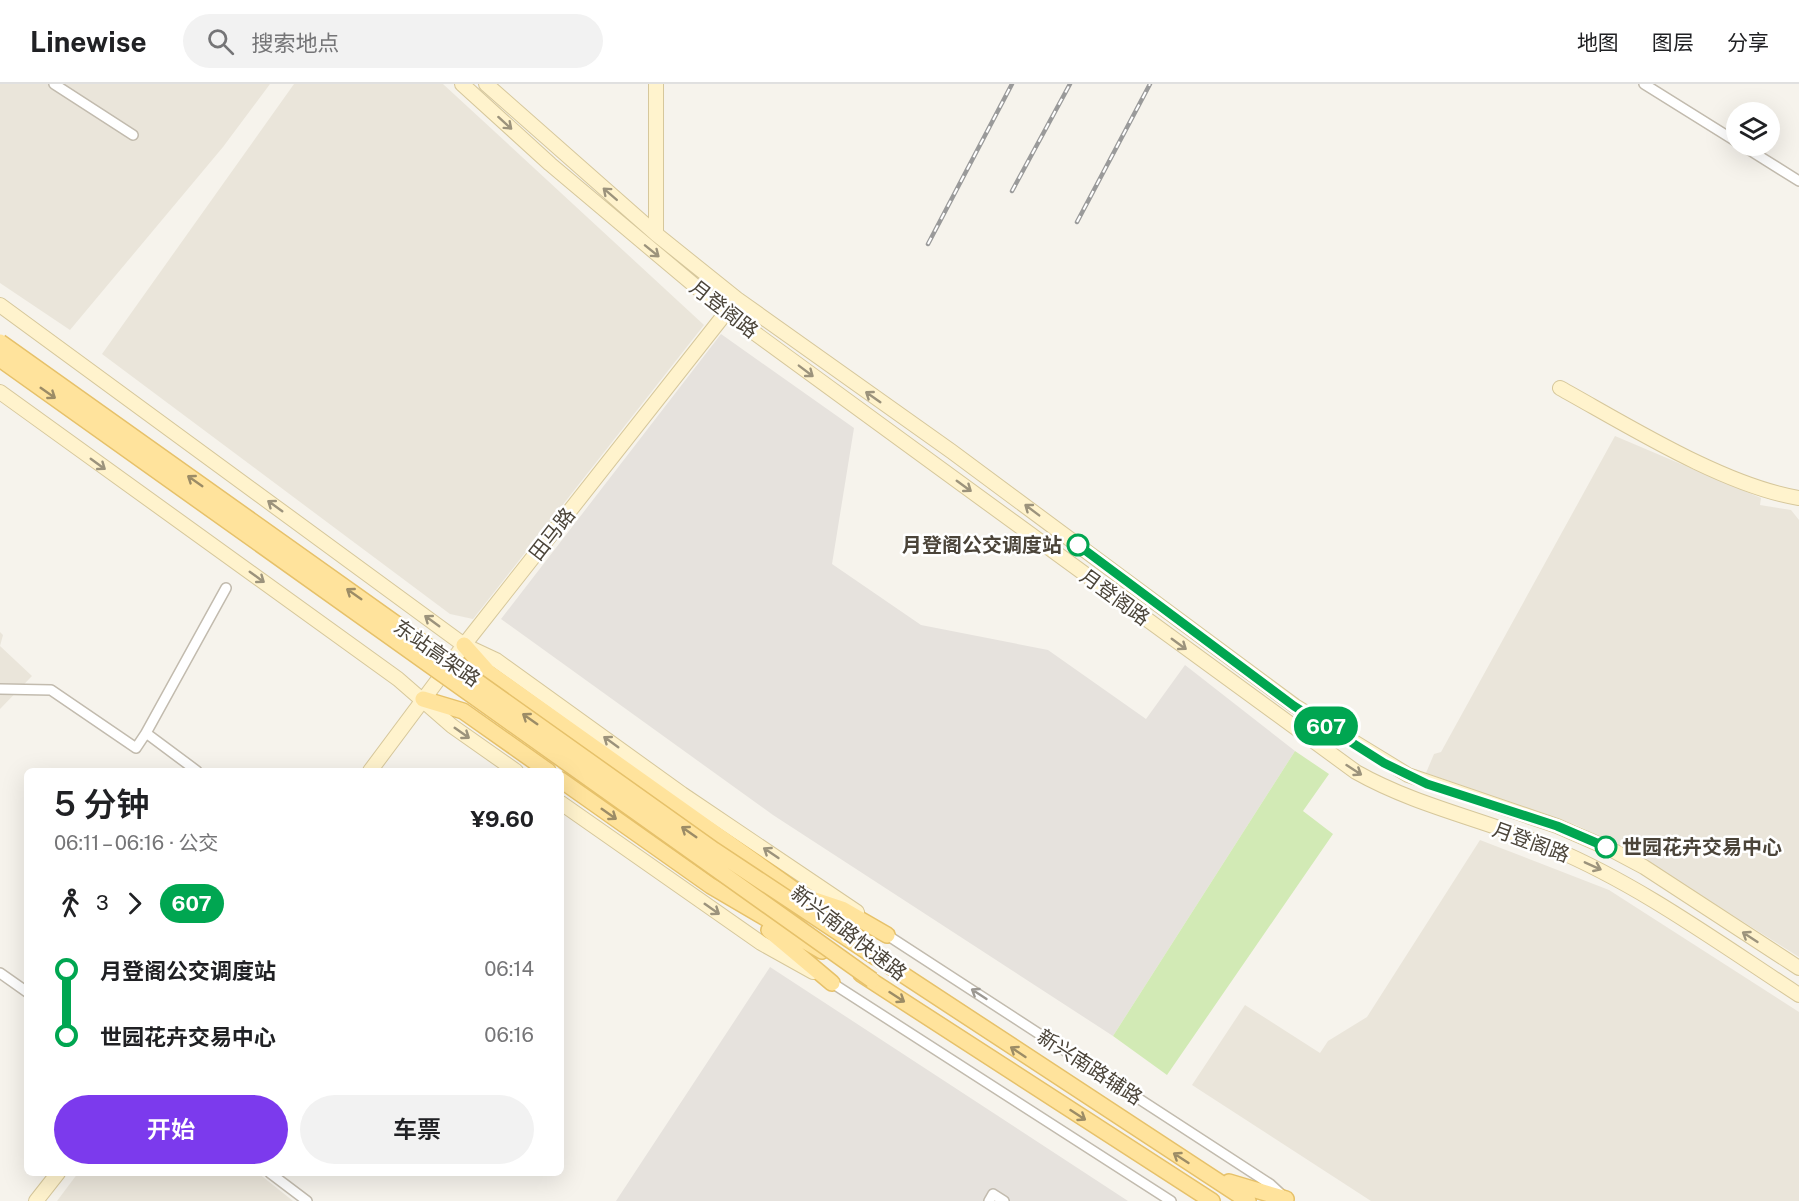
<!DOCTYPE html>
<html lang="zh">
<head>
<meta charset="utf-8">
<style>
	body { margin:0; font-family:"Public Sans","Noto Sans SC",sans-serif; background:#f2f2f2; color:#202124; height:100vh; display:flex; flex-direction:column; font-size:22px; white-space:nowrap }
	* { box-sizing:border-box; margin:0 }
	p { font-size:20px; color:#757577 }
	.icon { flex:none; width:33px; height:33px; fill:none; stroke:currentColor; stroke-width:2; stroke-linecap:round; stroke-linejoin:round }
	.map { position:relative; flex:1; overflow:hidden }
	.side { position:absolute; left:24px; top:684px; width:540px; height:408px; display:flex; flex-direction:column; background:#fff; border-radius:9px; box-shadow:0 6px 24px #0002 }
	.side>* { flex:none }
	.badge { padding:0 12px; border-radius:20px; font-size:21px; line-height:39px }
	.buttons { position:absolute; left:1726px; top:18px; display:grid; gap:12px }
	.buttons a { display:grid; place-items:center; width:54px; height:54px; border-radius:50%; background:#fff; box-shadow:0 6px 24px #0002; font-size:30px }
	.map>.badge { position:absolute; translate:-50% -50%; box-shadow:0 0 0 3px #fff }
	.legs { display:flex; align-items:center; gap:9px; height:66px; padding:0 30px; font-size:20px }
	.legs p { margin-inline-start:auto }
	.head { display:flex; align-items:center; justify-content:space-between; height:102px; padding:0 30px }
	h1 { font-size:33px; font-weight:600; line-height:45px }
	.button { display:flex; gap:12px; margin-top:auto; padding:12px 30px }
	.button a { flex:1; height:69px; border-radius:36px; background:#7c3aed; color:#fff; font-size:24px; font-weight:600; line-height:69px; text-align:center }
	.button a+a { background:#f2f2f2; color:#202124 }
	ul { padding:0 30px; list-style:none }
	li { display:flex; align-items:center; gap:21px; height:66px; font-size:22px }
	li i { display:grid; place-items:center; width:9px; height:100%; margin:0 8px; background:currentColor }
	li i::after { content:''; width:15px; height:15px; margin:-8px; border:4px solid; border-radius:50%; background:#fff }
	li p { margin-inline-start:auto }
	li:first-child i { background:linear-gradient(#0000 50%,currentColor 0) }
	li:last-child i { background:linear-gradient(currentColor 50%,#0000 0) }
	header { display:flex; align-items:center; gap:36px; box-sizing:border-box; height:84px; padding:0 30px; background:#fff; border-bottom:2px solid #e0e0e0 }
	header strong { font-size:28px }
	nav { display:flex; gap:33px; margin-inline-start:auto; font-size:21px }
	.search { width:420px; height:54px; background:#f2f2f2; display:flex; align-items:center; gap:15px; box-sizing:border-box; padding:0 21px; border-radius:33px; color:#757577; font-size:22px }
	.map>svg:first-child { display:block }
	.residential { fill:#eae5da }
	.industrial { fill:#e6e2dd }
	.grass { fill:#d2eab5 }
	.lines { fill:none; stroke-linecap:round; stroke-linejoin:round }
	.street-casing { stroke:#c2bbae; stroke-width:12 }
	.secondary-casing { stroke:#d6c79b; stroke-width:16 }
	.primary-casing { stroke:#e6c16a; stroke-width:18 }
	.street { stroke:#fff; stroke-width:9 }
	.secondary { stroke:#fff3cd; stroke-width:14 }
	.primary { stroke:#ffe39c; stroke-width:15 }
	.rail-casing { stroke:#9a9a9a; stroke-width:4.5 }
	.rail { stroke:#fff; stroke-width:2; stroke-dasharray:7; stroke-linecap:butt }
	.primary-bridge-casing { stroke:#e6c16a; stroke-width:18; stroke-linecap:butt }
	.primary-bridge { stroke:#ffe39c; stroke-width:15 }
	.oneway { stroke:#9c937c }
	.oneway2 { stroke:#9c8c66 }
	.oneway3 { stroke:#9c9892 }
	.line-1-casing { stroke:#fff; stroke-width:14 }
	.line-1 { stroke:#00a651; stroke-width:9 }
	.stop-1-dot { fill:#fff; stroke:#00a651; stroke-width:3 }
	.labels { text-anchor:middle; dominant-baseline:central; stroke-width:5; stroke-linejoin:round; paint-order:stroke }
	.street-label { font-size:20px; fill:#4b4439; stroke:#fff }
	.stop-label { font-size:20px; font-weight:bold; fill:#4b4439; stroke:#fff; text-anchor:end }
</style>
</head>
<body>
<header>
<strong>Linewise</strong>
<div class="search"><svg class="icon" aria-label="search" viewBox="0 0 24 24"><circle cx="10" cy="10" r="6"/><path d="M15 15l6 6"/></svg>搜索地点</div>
<nav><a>地图</a><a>图层</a><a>分享</a></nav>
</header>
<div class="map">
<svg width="1799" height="1117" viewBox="0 0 1799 1117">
	<rect width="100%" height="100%" fill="#f6f3ec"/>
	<!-- residential -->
	<path class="residential" d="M0 0H270L223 63 70 246 0 199Z
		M294 0H443L704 241 473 535 450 530 102 270Z
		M1615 352 1761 414 1760 421 1791 426 1799 436V873L1635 770 1576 741 1426 689 1434 670 1441 668Z
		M0 548 3 551 0 562 32 592 0 625Z
		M1480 756 1609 806 1799 928V1117H1371L1192 1001 1245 921 1320 969 1328 957 1367 933Z
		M78 1089H258L293 1117H57Z"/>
	<!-- industrial -->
	<path class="industrial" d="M721 250 854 344 832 480 921 541 1048 566 1146 635 1185 581 1295 667 1113 952 773 731 501 535Z
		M770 883 1128 1117H616Z"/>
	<!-- grass -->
	<path class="grass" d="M1295 667 1329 690 1303 727 1333 750 1167 991 1113 952Z"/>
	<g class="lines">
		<defs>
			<path id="street" d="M54 0 133 51
				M1644 0 1737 58
				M1743 62 1799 97
				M0 605 51 606 136 664 146 649
				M197 687 146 649 226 504
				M887 851 1270 1100 1283 1112
				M0 889 27 908
				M832 899 1171 1117
				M270 1089 307 1117
				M989 1117 993 1110 1004 1117"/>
			<path id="secondary" d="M462 0 550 80 726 228 1356 688C1418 723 1487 736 1552 764 1640 801 1719 859 1799 911
				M486 0 656 150 737 215 951 367 1295 622 1408 691 1557 742 1612 766 1644 783 1799 884
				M656 150V0
				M0 221 464 561 496 576 682 710 857 828
				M1560 304C1627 341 1724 402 1799 414
				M0 308 398 595 452 642 516 687
				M370 687 464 561 732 221
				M561 719 761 859 813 888
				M36 1117 58 1089"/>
			<path id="primary" d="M464 561 488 588 803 812 837 841
				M423 615 463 627 548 687
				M561 696 711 802 822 867
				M809 814 842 825 887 851
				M769 846 832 899
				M867 867 1248 1117
				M861 890 1212 1117
				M1229 1098 1286 1115"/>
		</defs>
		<!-- street casing -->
		<use href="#street" class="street-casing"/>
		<!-- secondary casing -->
		<use href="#secondary" class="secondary-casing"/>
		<!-- primary casing -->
		<use href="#primary" class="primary-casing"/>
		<!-- street -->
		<use href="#street" class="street"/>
		<!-- secondary -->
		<use href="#secondary" class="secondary"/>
		<!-- primary -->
		<use href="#primary" class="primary"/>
		<defs>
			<path id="rail" d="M1012 107 1070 0
				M1077 138 1150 0
				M928 160 1012 0"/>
		</defs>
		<!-- rail casing -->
		<use href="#rail" class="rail-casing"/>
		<!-- rail -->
		<use href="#rail" class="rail"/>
		<defs>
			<path id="primary-bridge" d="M0 258 714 766 877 874
				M0 275 872 896"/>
		</defs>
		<!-- primary-bridge casing -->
		<use href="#primary-bridge" class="primary-bridge-casing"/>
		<!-- primary-bridge -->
		<use href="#primary-bridge" class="primary-bridge"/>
	</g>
	<!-- one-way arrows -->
	<defs><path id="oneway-shaft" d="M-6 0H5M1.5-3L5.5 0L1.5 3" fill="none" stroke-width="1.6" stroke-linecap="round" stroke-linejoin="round" transform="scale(1.5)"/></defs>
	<g class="oneway">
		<use href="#oneway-shaft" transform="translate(505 39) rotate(42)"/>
		<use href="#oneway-shaft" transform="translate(610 110) rotate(-139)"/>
		<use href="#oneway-shaft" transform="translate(652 167) rotate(39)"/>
		<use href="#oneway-shaft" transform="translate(806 287) rotate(37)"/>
		<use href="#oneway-shaft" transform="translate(873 313) rotate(-145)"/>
		<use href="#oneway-shaft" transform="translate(98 380) rotate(36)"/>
		<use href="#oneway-shaft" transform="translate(964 402) rotate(36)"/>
		<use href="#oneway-shaft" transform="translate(275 422) rotate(-144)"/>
		<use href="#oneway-shaft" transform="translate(1032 426) rotate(-143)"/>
		<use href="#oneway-shaft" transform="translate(257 493) rotate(36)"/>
		<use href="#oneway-shaft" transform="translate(432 537) rotate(-144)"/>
		<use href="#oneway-shaft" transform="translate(1179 560) rotate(36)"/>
		<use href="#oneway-shaft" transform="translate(462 649) rotate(35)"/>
		<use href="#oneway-shaft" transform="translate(611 658) rotate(-144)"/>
		<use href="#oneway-shaft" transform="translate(1354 686) rotate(33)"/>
		<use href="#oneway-shaft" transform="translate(771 769) rotate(-146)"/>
		<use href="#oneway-shaft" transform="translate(1593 782) rotate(24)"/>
		<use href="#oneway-shaft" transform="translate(712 825) rotate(35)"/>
		<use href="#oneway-shaft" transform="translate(1750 853) rotate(-147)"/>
	</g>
	<g class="oneway2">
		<use href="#oneway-shaft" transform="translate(48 309) rotate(35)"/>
		<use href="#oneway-shaft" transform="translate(195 397) rotate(-145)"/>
		<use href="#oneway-shaft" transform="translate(354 510) rotate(-145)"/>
		<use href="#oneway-shaft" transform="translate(530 635) rotate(-145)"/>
		<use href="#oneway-shaft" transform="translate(609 730) rotate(35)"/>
		<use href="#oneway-shaft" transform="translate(689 748) rotate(-145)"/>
		<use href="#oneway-shaft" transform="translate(897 913) rotate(33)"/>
		<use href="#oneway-shaft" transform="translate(1018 968) rotate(-146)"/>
		<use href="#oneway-shaft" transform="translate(1078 1031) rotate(33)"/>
		<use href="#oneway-shaft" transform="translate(1181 1074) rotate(-147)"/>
	</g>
	<use class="oneway3" href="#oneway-shaft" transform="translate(979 910) rotate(-147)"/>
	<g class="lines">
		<defs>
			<path id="line-1" d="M1078 461 1294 622 1384 679 1427 700 1557 742 1606 763"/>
		</defs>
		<!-- line-1 casing -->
		<use href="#line-1" class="line-1-casing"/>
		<!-- line-1 -->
		<use href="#line-1" class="line-1"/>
	</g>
	<!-- markers -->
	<g class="stop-1-dot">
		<circle cx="1078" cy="461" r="10"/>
		<circle cx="1606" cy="763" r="10"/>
	</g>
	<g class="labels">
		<!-- street labels -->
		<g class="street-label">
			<text transform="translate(724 225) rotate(38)">月登阁路</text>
			<text transform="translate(552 450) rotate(-52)">田马路</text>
			<text transform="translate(1115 513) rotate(36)">月登阁路</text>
			<text transform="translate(437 569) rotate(35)">东站高架路</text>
			<text transform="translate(1531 758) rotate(20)">月登阁路</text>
			<text transform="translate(849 849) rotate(38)">新兴南路快速路</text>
			<text transform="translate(1090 983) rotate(33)">新兴南路辅路</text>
		</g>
		<!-- stop labels -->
		<g class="stop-label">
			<text x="1062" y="461">月登阁公交调度站</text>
			<text x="1622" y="763" text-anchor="start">世园花卉交易中心</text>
		</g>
	</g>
</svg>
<div class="buttons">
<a><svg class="icon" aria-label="layers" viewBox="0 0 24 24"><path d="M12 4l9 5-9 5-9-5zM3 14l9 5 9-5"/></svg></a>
</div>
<b class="badge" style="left:1326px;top:642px;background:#00a651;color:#fff">607</b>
<section class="side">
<div class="head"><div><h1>5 分钟</h1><p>06:11 – 06:16 · 公交</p></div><b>¥9.60</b></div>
<div class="legs"><svg class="icon" aria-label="walk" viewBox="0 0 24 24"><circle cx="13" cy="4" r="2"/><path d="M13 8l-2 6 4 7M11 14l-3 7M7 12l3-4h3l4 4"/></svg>3<svg class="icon" aria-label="forward" viewBox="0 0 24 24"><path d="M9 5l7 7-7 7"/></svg><b class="badge" style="background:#00a651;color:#fff">607</b></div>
<ul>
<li><i style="color:#00a651"></i><b>月登阁公交调度站</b><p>06:14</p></li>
<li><i style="color:#00a651"></i><b>世园花卉交易中心</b><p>06:16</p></li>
</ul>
<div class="button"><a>开始</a><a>车票</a></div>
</section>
</div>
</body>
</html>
